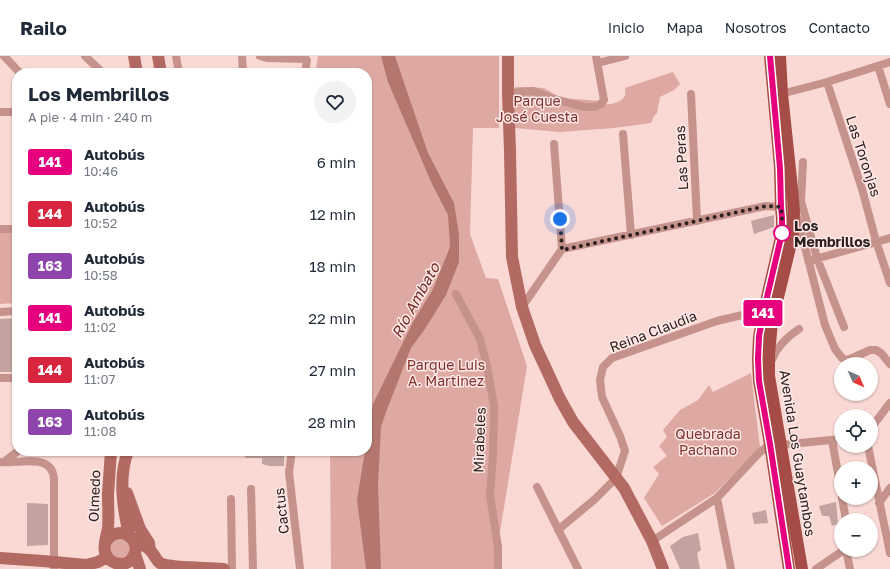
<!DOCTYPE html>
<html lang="es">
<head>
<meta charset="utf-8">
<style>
	body { margin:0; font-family:"Golos Text",sans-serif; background:#f2f2f3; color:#1f2937; height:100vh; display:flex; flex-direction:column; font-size:15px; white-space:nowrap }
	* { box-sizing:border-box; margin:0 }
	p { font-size:13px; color:#747a83 }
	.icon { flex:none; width:22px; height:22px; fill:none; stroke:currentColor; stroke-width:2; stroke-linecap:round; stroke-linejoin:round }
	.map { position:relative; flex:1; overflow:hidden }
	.sheet { position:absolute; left:12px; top:12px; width:360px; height:388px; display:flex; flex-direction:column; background:#fff; border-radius:16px; box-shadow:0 1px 3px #0004 }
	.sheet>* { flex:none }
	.badge { padding:0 8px; border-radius:3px; font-size:14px; line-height:26px }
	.needle { width:26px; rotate:135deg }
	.fabs { position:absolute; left:834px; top:301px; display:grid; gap:8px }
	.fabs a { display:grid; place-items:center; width:44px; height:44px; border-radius:50%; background:#fff; box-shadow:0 1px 3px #0004; font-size:20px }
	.you { position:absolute; width:20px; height:20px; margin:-10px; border:3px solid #fff; border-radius:50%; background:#1a73e8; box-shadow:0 0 0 6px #1a73e833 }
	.map>.badge { position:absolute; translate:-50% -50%; box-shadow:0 0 0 2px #fff }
	.round { display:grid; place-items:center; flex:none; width:42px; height:42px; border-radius:21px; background:#f2f2f3 }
	.summary { display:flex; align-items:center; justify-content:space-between; height:68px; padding:0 16px }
	h1 { font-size:19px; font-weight:700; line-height:30px }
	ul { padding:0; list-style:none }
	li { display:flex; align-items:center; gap:12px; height:52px; padding:0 16px }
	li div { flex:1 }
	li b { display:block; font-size:15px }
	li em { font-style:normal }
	li .badge { min-width:44px; font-weight:700; text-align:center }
	header { display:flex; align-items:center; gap:24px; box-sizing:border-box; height:56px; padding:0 20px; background:#fff; border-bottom:1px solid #e0e1e3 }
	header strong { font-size:19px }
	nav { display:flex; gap:22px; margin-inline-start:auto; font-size:14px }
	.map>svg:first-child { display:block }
	.green { fill:#dea9a3 }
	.water { fill:#b47770 }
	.building { fill:#c2a39f }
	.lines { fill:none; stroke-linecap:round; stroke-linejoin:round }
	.street { stroke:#c5928c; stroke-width:8 }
	.secondary { stroke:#b36a63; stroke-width:12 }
	.primary { stroke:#a44c45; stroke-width:12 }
	.line-casing { stroke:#fff; stroke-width:9 }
	.line { stroke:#e6007e; stroke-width:6 }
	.walk { stroke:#2c201e; stroke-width:4; stroke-dasharray:0 7.2 }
	.stop-dot { fill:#fff; stroke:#e6007e; stroke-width:2 }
	.labels { text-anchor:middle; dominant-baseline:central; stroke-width:3; stroke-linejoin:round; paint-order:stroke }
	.park-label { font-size:14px; fill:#7f322c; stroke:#fee9e6 }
	.street-label { font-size:14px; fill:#2c201e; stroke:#fee9e6 }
	.stop-label { font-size:14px; font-weight:bold; fill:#2c201e; stroke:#fee9e6; text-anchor:start }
	.water-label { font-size:15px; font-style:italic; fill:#772a25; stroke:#fee9e6 }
</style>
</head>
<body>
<header>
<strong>Railo</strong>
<nav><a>Inicio</a><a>Mapa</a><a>Nosotros</a><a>Contacto</a></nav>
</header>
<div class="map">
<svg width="890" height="513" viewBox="0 0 890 513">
	<rect width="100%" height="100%" fill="#fad8d4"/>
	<!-- green -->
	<path class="green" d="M318 0H499V72H473L470 178 486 222 498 223 527 310 494 513H331L330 395H367V17H315Z
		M673 16 680 28 674 34 660 41 657 57 654 60 651 67 614 72 560 76 515 72V31H530L544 32 561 42 601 45C602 46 604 48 606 48 611 49 621 46 624 41 626 38 625 35 625 32Z
		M0 175H17V247L0 248Z
		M751 317 760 392 715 437 662 470 644 442 659 418 653 411 667 400 659 390 667 381 663 374 680 354 698 344 709 329 713 336Z
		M113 481 130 483V503H110V483Z"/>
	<!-- water -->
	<path class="water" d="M381 0H395L428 97 454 147 459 178V206L446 239 425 273 411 292 386 356 381 371 378 429 381 513H366L357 444 365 395H367V384L373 348 413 266 433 233 450 191 448 159 432 128 388 26Z"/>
	<!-- building -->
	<path class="building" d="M774 159V171L754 178 751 165Z
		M17 262V316H0V263Z
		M246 395H274V397H284V410H270L262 408V402H245Z
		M836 446 838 468 832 470 829 460H822L819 450Z
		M27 447 48 448V489L27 490Z
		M766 454 768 467 754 468 752 457Z
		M698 477 701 494 697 497 700 513H680L670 490 683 481Z"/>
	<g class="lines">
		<!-- street -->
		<path class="street" d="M4 0 20 17
			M85 0 103 17
			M176 0 179 17
			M242 0 243 17
			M260 0 267 2 306 3 307 4 305 17
			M598 7 625 0
			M878 10 890 48
			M827 26 862 133 876 185 890 227
			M508 37 533 35 557 44 585 51H595L601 48 604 44 596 0
			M691 38 697 165
			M777 39 827 26 890 6
			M0 56H17
			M623 78 631 179
			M554 88 562 193
			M803 106 801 145 817 202 844 271
			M0 173H17
			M812 204 890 182
			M456 238 480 283 487 310 494 350 493 399 490 439 498 491V513
			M522 251 562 193 766 150 781 151 794 155 798 164 825 269 835 293 842 302 846 304 850 303 870 294H876L881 297 890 308
			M0 256 17 255
			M772 304C777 290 787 281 799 273
			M0 322H17
			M871 372 890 347
			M832 384 841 434
			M868 390 890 497
			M292 395 289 416 300 513
			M0 406C18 408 52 396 54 423V513
			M4 406 18 395
			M537 431 578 513
			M251 433 253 513
			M717 442 731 513
			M842 442 846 464
			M231 443 232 513
			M879 447 890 432
			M558 474 595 443 616 422 625 395 620 380 602 341 600 324 603 311 612 302 717 265 764 254
			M652 485 717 442 759 397 770 388 780 389 841 383
			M846 494 850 513
			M816 513 844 494"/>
		<!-- secondary -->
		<path class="secondary" d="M134 0 137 17
			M158 0 161 17
			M508 0V37L510 95 512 201 522 251 535 289 560 343 573 366 624 432 652 485 663 513
			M128 395C118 422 123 452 129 479
			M127 437 140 473 149 487 150 494
			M132 482C138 486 145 489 150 494 154 498 156 504 160 507 167 512 212 512 224 513
			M105 487C118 465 144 484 133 501 131 505 126 508 121 508 113 508 107 503 105 496 103 488 107 479 108 472 109 461 108 449 108 438 109 424 110 409 111 395
			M135 498 140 513
			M0 502 43 505 86 509 98 506 107 501"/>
		<!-- primary -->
		<path class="primary" d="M770 0 780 111 781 151 782 162V177L764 254 759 281 758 303 759 325 770 388 789 513
			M780 0 782 38 792 133 794 155 793 179 772 266 769 298V320L802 513"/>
	</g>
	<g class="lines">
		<defs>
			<path id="line" d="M770 0 780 112 781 151 782 162V177L764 254 759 280 758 303 759 325 770 388 789 513"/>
		</defs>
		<!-- line casing -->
		<use href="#line" class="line-casing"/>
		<!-- line -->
		<use href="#line" class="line"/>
		<!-- walk -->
		<path class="walk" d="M560 163 562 194 766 150 781 151 782 162V177"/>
	</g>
	<!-- markers -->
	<circle class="stop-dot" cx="782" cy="177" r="8"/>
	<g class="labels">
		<!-- park labels -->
		<g class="park-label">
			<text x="537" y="44">Parque<tspan x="537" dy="16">José Cuesta</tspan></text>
			<text x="446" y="308">Parque Luis<tspan x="446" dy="16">A. Martinez</tspan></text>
			<text x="708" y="377">Quebrada<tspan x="708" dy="16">Pachano</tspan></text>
		</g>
		<!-- street labels -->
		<g class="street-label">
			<text transform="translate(864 100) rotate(72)">Las Toronjas</text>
			<text transform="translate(681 102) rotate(-93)">Las Peras</text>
			<text transform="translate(653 275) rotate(-21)">Reina Claudia</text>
			<text transform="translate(479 384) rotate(-88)">Mirabeles</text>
			<text transform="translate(798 397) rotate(81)">Avenida Los Guaytambos</text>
			<text transform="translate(94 440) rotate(-88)">Olmedo</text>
			<text transform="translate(281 455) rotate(-96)">Cactus</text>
		</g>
		<!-- stop labels -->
		<g class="stop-label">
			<text x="794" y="169">Los<tspan x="794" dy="16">Membrillos</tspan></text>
		</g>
		<!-- water labels -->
		<g class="water-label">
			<text transform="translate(415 244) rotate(-61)">Río Ambato</text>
		</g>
	</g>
</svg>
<div class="fabs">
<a><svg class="needle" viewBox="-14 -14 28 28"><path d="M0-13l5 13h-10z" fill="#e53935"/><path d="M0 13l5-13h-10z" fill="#747a83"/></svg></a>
<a><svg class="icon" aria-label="locate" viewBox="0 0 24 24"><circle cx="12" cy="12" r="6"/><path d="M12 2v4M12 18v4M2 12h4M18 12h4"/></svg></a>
<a>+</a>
<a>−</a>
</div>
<div class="you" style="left:560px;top:163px"></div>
<b class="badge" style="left:763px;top:257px;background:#e6007e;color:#fff">141</b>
<section class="sheet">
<div class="summary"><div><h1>Los Membrillos</h1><p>A pie · 4 min · 240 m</p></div><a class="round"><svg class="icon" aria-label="heart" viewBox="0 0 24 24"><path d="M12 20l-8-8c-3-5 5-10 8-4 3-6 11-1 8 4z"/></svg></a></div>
<ul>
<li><span class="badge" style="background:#e6007e;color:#fff">141</span><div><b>Autobús</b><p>10:46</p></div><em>6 min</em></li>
<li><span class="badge" style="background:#d7263d;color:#fff">144</span><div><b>Autobús</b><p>10:52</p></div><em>12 min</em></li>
<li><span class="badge" style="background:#8e44ad;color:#fff">163</span><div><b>Autobús</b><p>10:58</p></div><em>18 min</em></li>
<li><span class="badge" style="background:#e6007e;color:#fff">141</span><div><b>Autobús</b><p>11:02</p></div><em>22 min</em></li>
<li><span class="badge" style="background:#d7263d;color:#fff">144</span><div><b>Autobús</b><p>11:07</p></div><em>27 min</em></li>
<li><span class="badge" style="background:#8e44ad;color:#fff">163</span><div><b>Autobús</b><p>11:08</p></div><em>28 min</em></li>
</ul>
</section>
</div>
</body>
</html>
